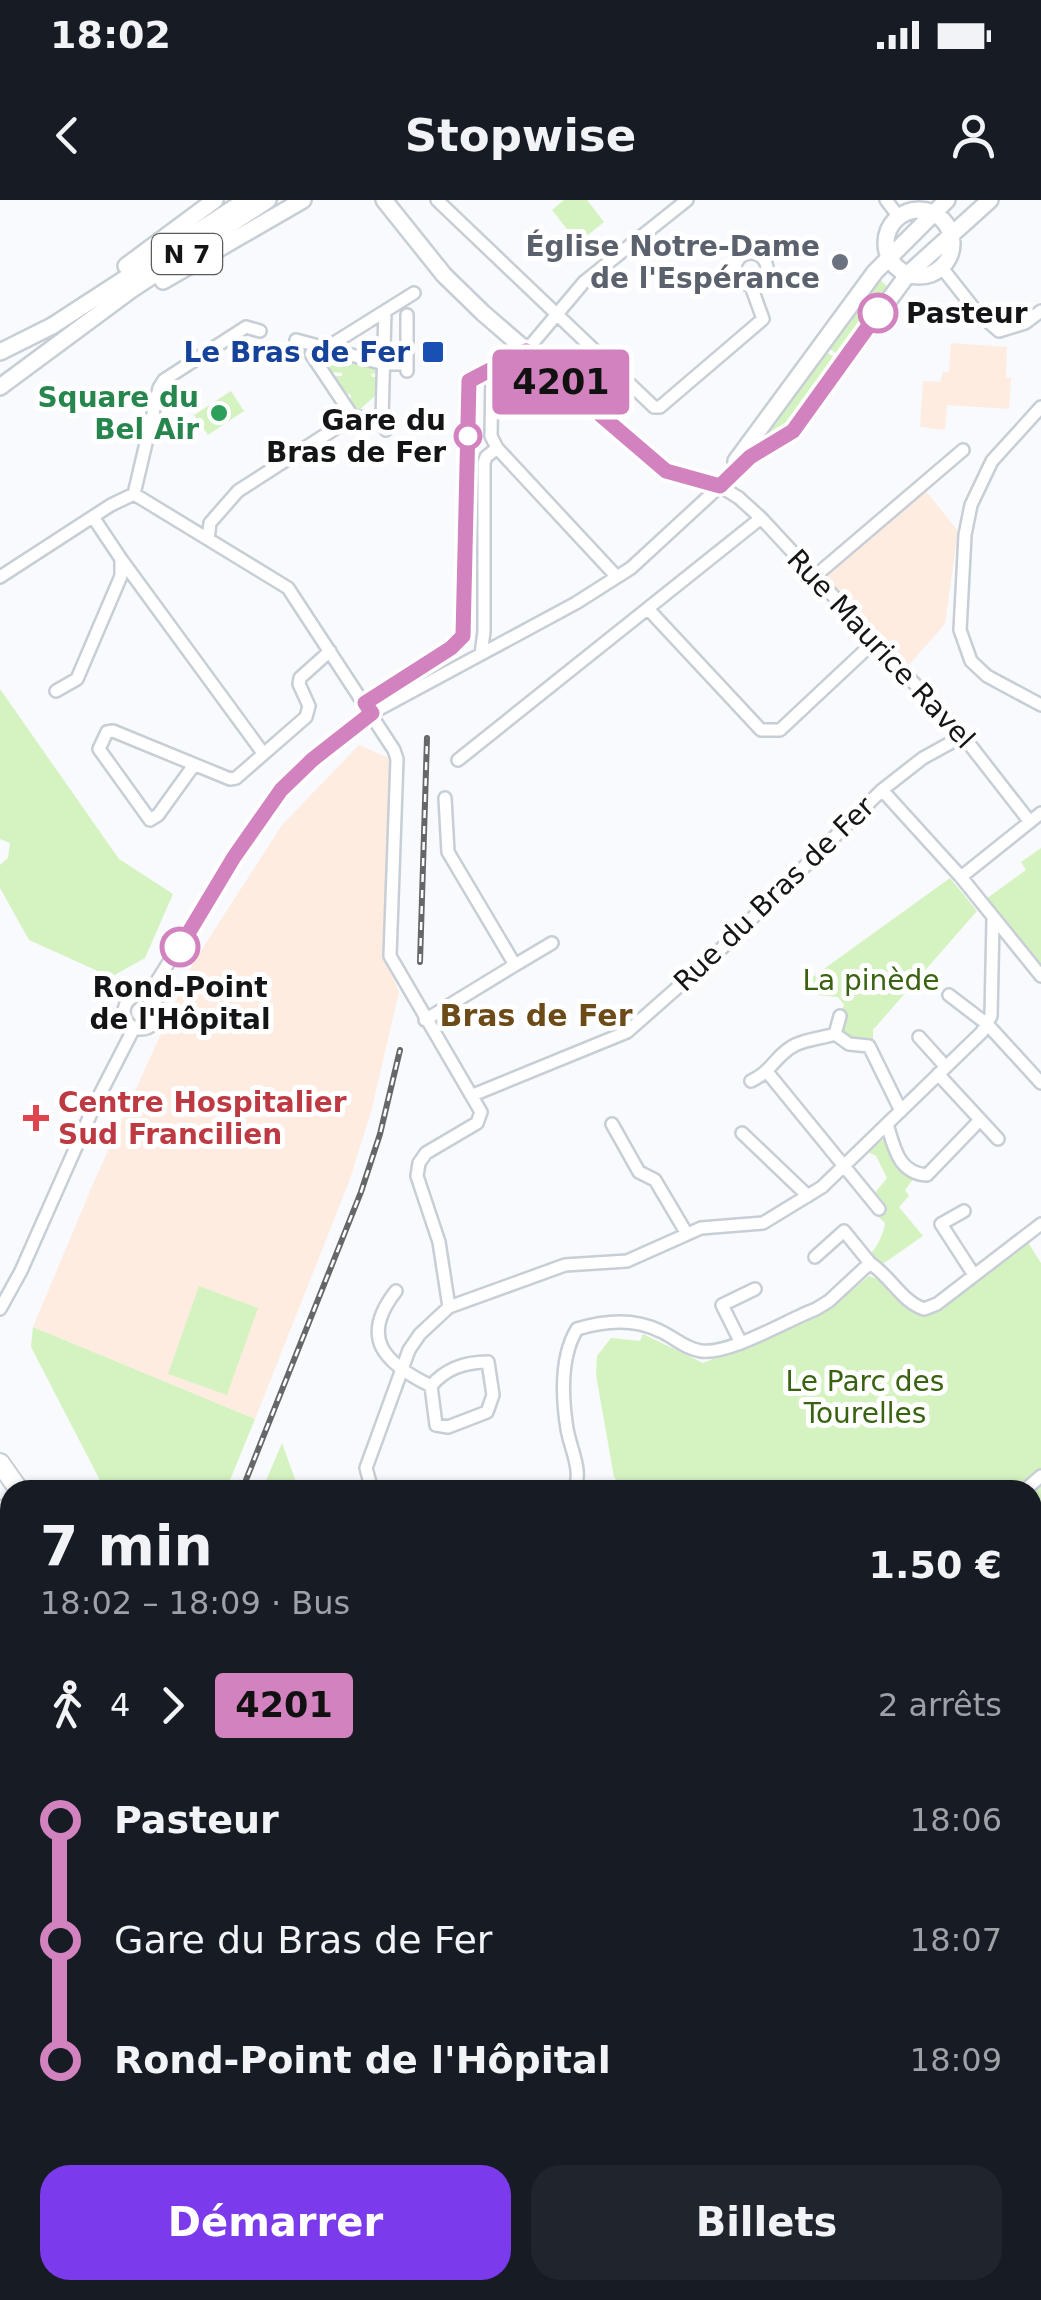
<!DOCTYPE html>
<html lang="fr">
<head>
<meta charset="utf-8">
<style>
	body { margin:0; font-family:"DejaVu Sans",sans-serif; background:#20242c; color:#f1f3f6; height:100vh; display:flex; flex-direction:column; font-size:38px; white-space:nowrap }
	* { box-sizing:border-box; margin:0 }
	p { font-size:32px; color:#9ea1a6 }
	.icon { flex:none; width:55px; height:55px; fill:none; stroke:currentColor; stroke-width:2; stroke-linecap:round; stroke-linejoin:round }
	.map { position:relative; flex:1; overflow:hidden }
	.details { position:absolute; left:0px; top:1280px; width:1042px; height:820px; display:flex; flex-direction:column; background:#171b24; border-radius:30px 30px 0 0; box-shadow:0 2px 8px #0004 }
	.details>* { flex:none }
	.badge { padding:0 20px; border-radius:8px; font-size:35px; line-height:65px }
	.map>.badge { position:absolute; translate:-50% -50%; box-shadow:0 0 0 5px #fff }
	.legs { display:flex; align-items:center; gap:15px; height:110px; padding:0 40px; font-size:32px }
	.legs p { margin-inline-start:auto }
	.overview { display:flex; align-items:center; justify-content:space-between; height:170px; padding:0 40px }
	h1 { font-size:55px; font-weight:600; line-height:75px }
	.button { display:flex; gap:20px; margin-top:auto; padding:20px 40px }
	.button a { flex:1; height:115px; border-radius:30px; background:#7c3aed; color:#fff; font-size:40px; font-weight:600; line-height:115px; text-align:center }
	.button a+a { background:#20242c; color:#f1f3f6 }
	ul { padding:0 40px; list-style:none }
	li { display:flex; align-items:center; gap:35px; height:120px; font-size:38px }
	li i { display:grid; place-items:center; width:15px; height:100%; margin:0 12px; background:currentColor }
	li i::after { content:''; width:25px; height:25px; margin:-12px; border:8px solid; border-radius:50%; background:#171b24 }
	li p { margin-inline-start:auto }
	li:first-child i { background:linear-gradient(#0000 50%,currentColor 0) }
	li:last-child i { background:linear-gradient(currentColor 50%,#0000 0) }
	.status { display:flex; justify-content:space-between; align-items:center; height:70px; padding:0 50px; background:#171b24; direction:ltr }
	.status svg { height:28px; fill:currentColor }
	header { display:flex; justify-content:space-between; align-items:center; height:130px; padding:0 40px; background:#171b24; font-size:45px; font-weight:600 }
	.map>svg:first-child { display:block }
	.education { fill:#feece1 }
	.green { fill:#d5f3c1 }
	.water { fill:#8fe6f4 }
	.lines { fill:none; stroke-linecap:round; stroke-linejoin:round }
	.minor-casing { stroke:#c7ced5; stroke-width:16 }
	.major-casing { stroke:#c7ced5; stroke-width:20 }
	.highway-casing { stroke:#c7ced5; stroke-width:22 }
	.minor { stroke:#fff; stroke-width:11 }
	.major { stroke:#fff; stroke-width:15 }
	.highway { stroke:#fff; stroke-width:18 }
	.rail-casing { stroke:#656769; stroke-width:6 }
	.rail { stroke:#fff; stroke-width:2.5; stroke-dasharray:8; stroke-linecap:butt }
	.line-1-casing { stroke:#fff; stroke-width:22 }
	.line-1 { stroke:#d282be; stroke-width:15 }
	.worship-dot { fill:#6b7280; stroke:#fff; stroke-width:4 }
	.stop-1-dot { fill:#fff; stroke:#d282be; stroke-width:5 }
	.transit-dot { fill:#1a4fb4; stroke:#fff; stroke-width:4 }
	.leisure-dot { fill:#2e9e5b; stroke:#fff; stroke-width:4 }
	.health-dot { fill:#e0444e; stroke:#fff; stroke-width:4 }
	.labels { text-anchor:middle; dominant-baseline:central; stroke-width:10; stroke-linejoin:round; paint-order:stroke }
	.shield { fill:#fff; stroke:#5a5b5d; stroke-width:2.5 }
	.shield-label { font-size:25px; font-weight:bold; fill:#131517 }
	.worship-label { font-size:28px; font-weight:bold; fill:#5b616d; stroke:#fff; text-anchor:end }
	.stop-label { font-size:28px; font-weight:bold; fill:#131517; stroke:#fff; text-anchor:start }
	.transit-label { font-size:28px; font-weight:bold; fill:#164399; stroke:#fff; text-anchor:end }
	.leisure-label { font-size:28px; font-weight:bold; fill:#27864d; stroke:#fff; text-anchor:end }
	.street-label { font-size:28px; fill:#131517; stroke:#fff }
	.park-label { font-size:28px; fill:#396211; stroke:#fff }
	.health-label { font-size:28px; font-weight:bold; fill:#be3a42; stroke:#fff; text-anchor:start }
	.neighbourhood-label { font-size:30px; font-weight:bold; fill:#6d4b18; stroke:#fff }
</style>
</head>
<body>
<div class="status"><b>18:02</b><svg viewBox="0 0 49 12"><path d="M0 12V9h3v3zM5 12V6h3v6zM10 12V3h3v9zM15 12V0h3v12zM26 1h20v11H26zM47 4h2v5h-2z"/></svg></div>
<header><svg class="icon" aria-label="back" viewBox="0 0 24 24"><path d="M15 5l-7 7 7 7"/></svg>Stopwise<svg class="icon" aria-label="person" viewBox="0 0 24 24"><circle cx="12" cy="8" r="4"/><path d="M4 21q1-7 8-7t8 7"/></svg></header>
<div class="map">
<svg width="1041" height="2100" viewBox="0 0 1041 2100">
	<rect width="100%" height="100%" fill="#f8fafd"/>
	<!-- education -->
	<path class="education" d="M951 143 1007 147 1006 177 1011 178 1009 209 947 205 945 230 920 227 923 181 940 182 943 172H949Z
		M926 291 958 331 945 424 907 467 822 375Z
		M359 545 391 559 383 750 399 792 371 912 349 982 255 1219 33 1127 93 984 193 763 282 625Z"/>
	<!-- green -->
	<path class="green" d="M564 0H587L604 22 578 43 552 10Z
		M878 78 890 89 840 156 827 147Z
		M824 150 838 160 786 230 751 252Z
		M349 155 377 164V173L371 174 372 177H377L376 195 357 212 350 202 351 196 349 193 347 198 333 176H342V173L330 172 323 160 326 157Z
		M231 191 244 211 208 235 194 215Z
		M0 489 119 659 173 694 145 758 111 777 29 740 0 688V665L8 658 10 643 0 639Z
		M1041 648V766L986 699 1026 670 1021 662Z
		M950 678 977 711 873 830V843L854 842 840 836V816L844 805 838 797 817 795 803 784Z
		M884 939 892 940 917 974 905 990 909 996 899 1007 923 1036 877 1068 866 1058C876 1050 883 1036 885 1023L874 1013 879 1009 880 1001 874 994 887 978 876 956 868 952Z
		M1026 1039 1041 1063V1373L1033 1379 1032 1290H625L614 1277 596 1175 597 1156 611 1138 640 1141 643 1134 703 1163 828 1110 869 1076 890 1084 917 1113Z
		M199 1086 258 1108 227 1195 168 1174Z
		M33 1127 255 1219 226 1290H105L31 1147Z
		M282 1243 299 1290H262Z
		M0 1342 10 1357V1450L0 1447Z
		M0 1535 10 1541V1660L0 1646Z
		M295 2090H375L379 2100H300Z
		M444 2090H497L499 2093 502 2090H549L542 2100H449Z"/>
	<!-- water -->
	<path class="water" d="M1041 1639V1952L1033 1960 1032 1646Z
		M612 2090H895L884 2100H602Z"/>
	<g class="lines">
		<defs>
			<path id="minor" d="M437 0 654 207H660L763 119 751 86
				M886 0 899 17
				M735 69a16 16 0 1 1 32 0a16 16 0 1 1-32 0Z
				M942 68 976 111 999 131 1025 123 1041 111
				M385 111 382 218 386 230
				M296 140 326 148 414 93
				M526 151 584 82 687 0
				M311 154 353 217
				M313 157 326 148 384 164H407
				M492 170 491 236 497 248
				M407 171V115
				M1041 207 992 261 971 305 965 335 960 430 971 461 987 476 1041 505
				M353 217 382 218
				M134 294 159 188 164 180 246 127 260 131
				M208 339 210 323 238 291 353 217
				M121 359 263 553
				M0 377 111 305 134 294 288 388 394 550 397 559 390 756 481 912 477 923 426 953 419 963 417 976 439 1042 449 1107 420 1134 409 1150 366 1268 372 1290
				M814 377 963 250
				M649 410 761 530H780L875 441
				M481 454 484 432V263L486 257 497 248 617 377
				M56 491 77 479 121 376V359L93 317
				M458 560 761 318
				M194 565 158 615 150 620 99 549 107 532 113 531 230 579 236 578 306 517 309 506 299 484 300 478 330 451
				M882 590 961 677 1041 776
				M961 677 1041 613
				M515 765 552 743
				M949 795 987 824 1041 883
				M124 812a17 17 0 1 1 34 0a17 17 0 1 1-34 0Z
				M147 797 257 622 281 590 312 559 372 513 576 403 631 368 720 286 739 298 761 318 963 536 1030 622
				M425 820 515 765 448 652 445 598
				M835 834 840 816
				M919 837 946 867
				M768 873 879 1009
				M938 874 998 939
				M751 881C773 871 775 855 795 845 807 839 823 838 835 834L849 844 869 846 901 911
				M473 895 627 832 719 751 882 590 923 558 963 536
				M612 924 639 972 655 980 687 1034
				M887 924C894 947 898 973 927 975L980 920
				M742 933 808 996
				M964 1011 941 1024 974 1075
				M815 1057 844 1031 870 1063
				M396 1091C359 1138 384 1163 431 1186L436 1225 448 1227 487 1212 493 1195 488 1162C465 1162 446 1168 431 1186
				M449 1107 565 1065 627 1061 701 1028 763 1023 822 987 982 832 991 816 993 720
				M0 1109 21 1071 96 902 134 828
				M741 1143 722 1105 755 1089
				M575 1290C582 1268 571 1251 567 1229 562 1197 560 1157 577 1129 603 1121 634 1118 660 1131 674 1137 685 1149 701 1151 730 1155 787 1120 816 1109L829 1101 870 1063C890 1076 902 1102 924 1109L937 1104 1041 1024
				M1025 1290 1041 1276
				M1032 1462 1041 1456
				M0 1790 10 1776
				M0 1855 10 1853"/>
			<path id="major" d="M384 0 444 75 483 113 666 271 720 286
				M886 43a33 33 0 1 1 66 0a33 33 0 1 1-66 0Z
				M126 66 215 0
				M163 81 303 0
				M0 152 52 126 246 0
				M0 187 131 90 268 0
				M736 261 875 72 947 0
				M720 286 750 257 793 231 908 74 990 0
				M279 2090 284 2100
				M550 2100 558 2090"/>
			<path id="highway" d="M0 1263 19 1290
				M0 1310 10 1324
				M383 2090 387 2100
				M397 2090 401 2100
				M422 2090 426 2100
				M439 2090 443 2100"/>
		</defs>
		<!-- minor casing -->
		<use href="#minor" class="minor-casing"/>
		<!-- major casing -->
		<use href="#major" class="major-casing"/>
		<!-- highway casing -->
		<use href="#highway" class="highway-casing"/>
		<!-- minor -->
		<use href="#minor" class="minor"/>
		<!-- major -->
		<use href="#major" class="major"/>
		<!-- highway -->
		<use href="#highway" class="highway"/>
		<defs>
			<path id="rail" d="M420 762 427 538
				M242 1290 361 992 380 934 400 850
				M1032 1392 1041 1386
				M0 1873 10 1853
				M0 1974 10 1966"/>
		</defs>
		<!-- rail casing -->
		<use href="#rail" class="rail-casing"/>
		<!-- rail -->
		<use href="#rail" class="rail"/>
	</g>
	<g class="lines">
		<defs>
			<path id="line-1" d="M180 747 234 657 281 590 312 560 372 513 365 503 451 448 463 436 469 181 526 151 666 271 720 286 750 257 793 231 878 113"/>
		</defs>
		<!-- line-1 casing -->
		<use href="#line-1" class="line-1-casing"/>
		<!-- line-1 -->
		<use href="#line-1" class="line-1"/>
	</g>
	<!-- markers -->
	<circle class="worship-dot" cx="840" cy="62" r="10"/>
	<g class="stop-1-dot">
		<circle cx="878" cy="113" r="18"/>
		<circle cx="468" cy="236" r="12"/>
		<circle cx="180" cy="747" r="18"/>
	</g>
	<rect class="transit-dot" x="421" y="140" width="24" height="24" rx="5"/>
	<circle class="leisure-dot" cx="219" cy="213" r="10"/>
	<path class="health-dot" d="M31 903h10v10h10v10h-10v10h-10v-10h-10v-10h10z"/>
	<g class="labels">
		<!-- shield labels -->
		<rect class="shield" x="152" y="34" width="70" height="40" rx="8"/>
		<g class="shield-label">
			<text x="187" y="54">N 7</text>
		</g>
		<!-- worship labels -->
		<g class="worship-label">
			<text x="820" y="46">Église Notre-Dame<tspan x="820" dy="32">de l'Espérance</tspan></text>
		</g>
		<!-- stop labels -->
		<g class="stop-label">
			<text x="906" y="113">Pasteur</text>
			<text x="446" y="220" text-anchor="end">Gare du<tspan x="446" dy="32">Bras de Fer</tspan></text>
			<text x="180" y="787" text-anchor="middle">Rond-Point<tspan x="180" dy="32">de l'Hôpital</tspan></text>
		</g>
		<!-- transit labels -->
		<g class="transit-label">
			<text x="410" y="152">Le Bras de Fer</text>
		</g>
		<!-- leisure labels -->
		<g class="leisure-label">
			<text x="199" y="197">Square du<tspan x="199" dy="32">Bel Air</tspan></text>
		</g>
		<!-- street labels -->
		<g class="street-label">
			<text transform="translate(881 449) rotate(47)">Rue Maurice Ravel</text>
			<text transform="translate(774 694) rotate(-44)">Rue du Bras de Fer</text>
		</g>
		<!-- park labels -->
		<g class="park-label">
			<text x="871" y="780">La pinède</text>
			<text x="865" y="1181">Le Parc des<tspan x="865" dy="32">Tourelles</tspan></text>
		</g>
		<!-- health labels -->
		<g class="health-label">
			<text x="58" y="902">Centre Hospitalier<tspan x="58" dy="32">Sud Francilien</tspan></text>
		</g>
		<!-- neighbourhood labels -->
		<g class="neighbourhood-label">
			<text x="536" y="815">Bras de Fer</text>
		</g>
	</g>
</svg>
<b class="badge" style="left:561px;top:182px;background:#d282be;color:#111">4201</b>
<section class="details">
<div class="overview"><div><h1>7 min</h1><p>18:02 – 18:09 · Bus</p></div><b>1.50 €</b></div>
<div class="legs"><svg class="icon" aria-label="walk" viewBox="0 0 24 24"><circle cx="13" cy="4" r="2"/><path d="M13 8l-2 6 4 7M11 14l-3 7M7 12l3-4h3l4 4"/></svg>4<svg class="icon" aria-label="forward" viewBox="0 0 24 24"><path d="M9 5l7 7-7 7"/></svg><b class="badge" style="background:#d282be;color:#111">4201</b><p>2 arrêts</p></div>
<ul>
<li><i style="color:#d282be"></i><b>Pasteur</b><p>18:06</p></li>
<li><i style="color:#d282be"></i><span>Gare du Bras de Fer</span><p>18:07</p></li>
<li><i style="color:#d282be"></i><b>Rond-Point de l'Hôpital</b><p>18:09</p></li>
</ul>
<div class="button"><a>Démarrer</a><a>Billets</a></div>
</section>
</div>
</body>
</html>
